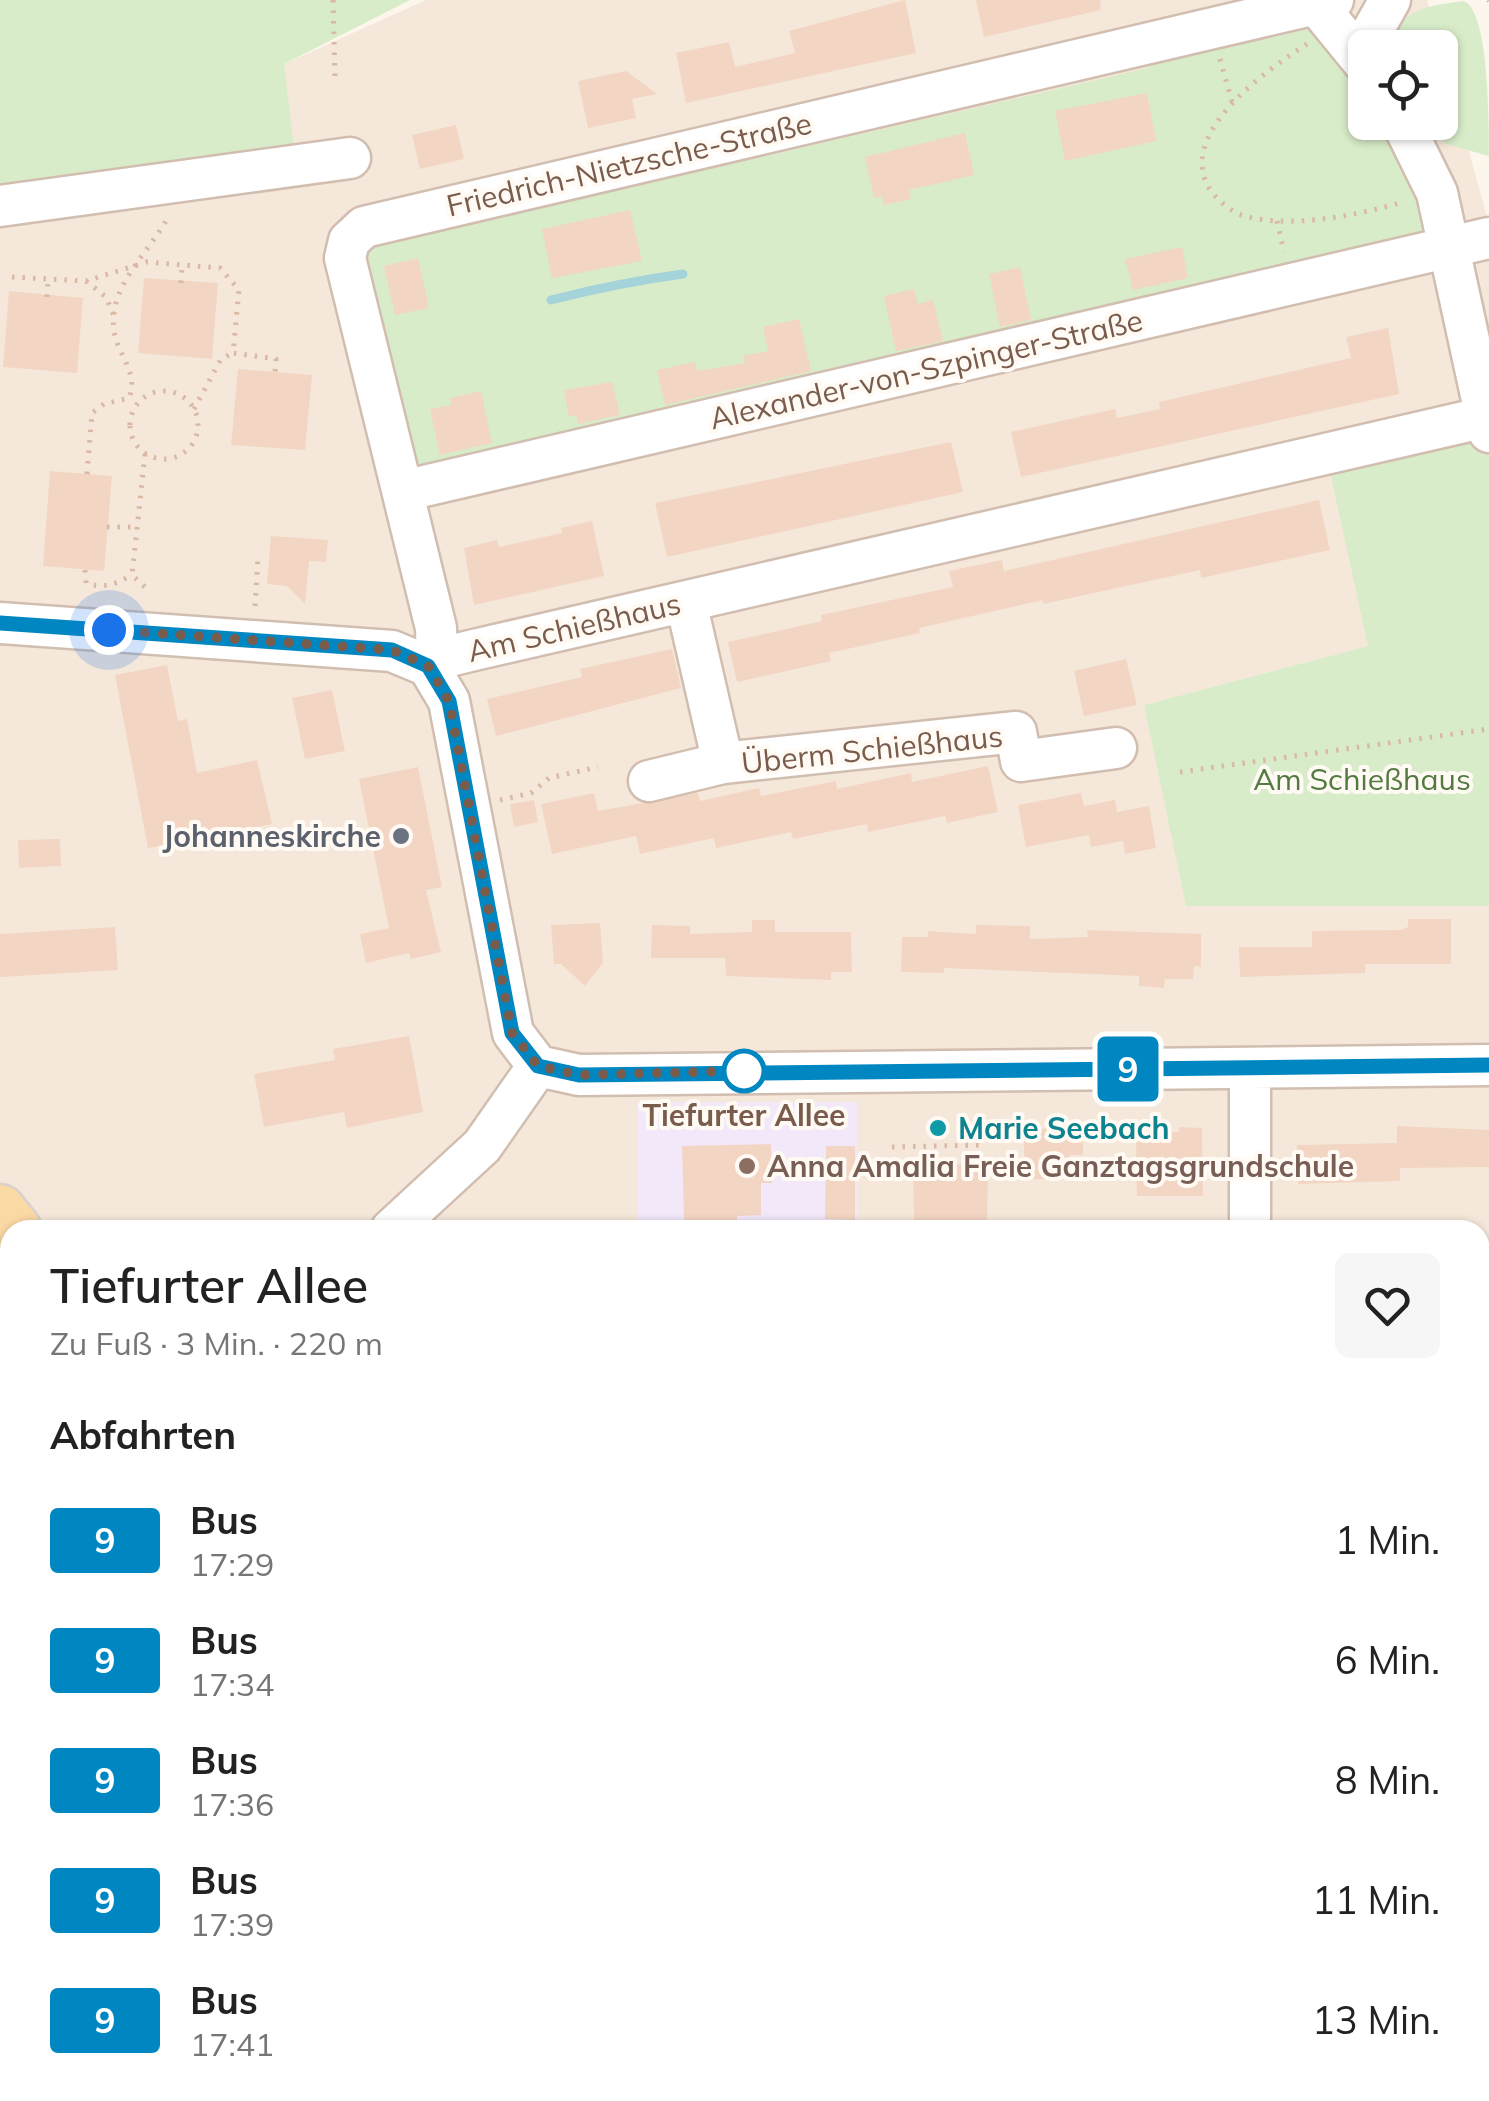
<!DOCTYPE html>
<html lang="de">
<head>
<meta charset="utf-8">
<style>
	body { margin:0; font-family:Mulish,sans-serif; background:#f6f6f6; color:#222; height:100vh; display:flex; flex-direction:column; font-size:38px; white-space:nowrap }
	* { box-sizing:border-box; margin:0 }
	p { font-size:32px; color:#767676 }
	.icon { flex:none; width:55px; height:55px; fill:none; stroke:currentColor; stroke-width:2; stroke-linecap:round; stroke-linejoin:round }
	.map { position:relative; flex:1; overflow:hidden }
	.drawer { position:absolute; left:0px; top:1220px; width:1490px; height:882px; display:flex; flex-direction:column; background:#fff; border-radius:30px 30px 0 0; box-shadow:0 2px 8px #0004 }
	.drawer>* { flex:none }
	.badge { padding:0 20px; border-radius:8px; font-size:35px; line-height:65px }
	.buttons { position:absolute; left:1348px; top:30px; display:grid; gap:20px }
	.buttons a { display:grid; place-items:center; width:110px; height:110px; border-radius:15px; background:#fff; box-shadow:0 2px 8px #0004; font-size:50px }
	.you { position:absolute; width:50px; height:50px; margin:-25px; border:8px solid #fff; border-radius:50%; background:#1a73e8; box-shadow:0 0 0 15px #1a73e833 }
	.map>.badge { position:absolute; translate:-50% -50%; box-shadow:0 0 0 5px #fff }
	h2 { padding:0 50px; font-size:38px; line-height:90px }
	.round { display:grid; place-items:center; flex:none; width:105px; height:105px; border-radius:15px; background:#f6f6f6 }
	.headline { display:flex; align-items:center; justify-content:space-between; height:170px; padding:0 50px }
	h1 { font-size:48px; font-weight:600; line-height:75px }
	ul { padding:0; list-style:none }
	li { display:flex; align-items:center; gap:30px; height:120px; padding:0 50px }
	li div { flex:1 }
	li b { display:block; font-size:38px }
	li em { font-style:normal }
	li .badge { min-width:110px; font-weight:700; text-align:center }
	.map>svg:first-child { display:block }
	.residential { fill:#f5e8da; fill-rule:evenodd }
	.education { fill:#f3e8fa }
	.green { fill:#d8ecc9 }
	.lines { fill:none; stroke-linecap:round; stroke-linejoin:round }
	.stream { stroke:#a5d3da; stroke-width:9 }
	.building { fill:#f3d5c3 }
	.minor-casing { stroke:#d1beb0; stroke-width:45 }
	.major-casing { stroke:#dad1cd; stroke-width:55 }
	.path { stroke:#d9b8a5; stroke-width:5; stroke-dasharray:2.5 8; stroke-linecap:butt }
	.minor { stroke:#fff; stroke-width:40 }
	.major { stroke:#fbd9a5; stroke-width:50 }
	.line-casing { stroke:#fff; stroke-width:22 }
	.line { stroke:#0087c1; stroke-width:15 }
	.walk { stroke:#7a5c4d; stroke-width:10; stroke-dasharray:0 18 }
	.worship-dot { fill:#6b7280; stroke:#fffaf3; stroke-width:4 }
	.stop-dot { fill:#fff; stroke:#0087c1; stroke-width:5 }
	.culture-dot { fill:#0f9aa8; stroke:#fffaf3; stroke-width:4 }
	.education-dot { fill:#8d6e63; stroke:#fffaf3; stroke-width:4 }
	.labels { text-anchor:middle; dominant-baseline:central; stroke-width:8; stroke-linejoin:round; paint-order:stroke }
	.street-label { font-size:30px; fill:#7a5c4d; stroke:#fffaf3 }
	.park-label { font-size:30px; fill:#537a41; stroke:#fffaf3 }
	.worship-label { font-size:30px; font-weight:bold; fill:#5b616d; stroke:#fffaf3; text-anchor:end }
	.stop-label { font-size:30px; font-weight:bold; fill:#7a5c4d; stroke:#fffaf3 }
	.culture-label { font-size:30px; font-weight:bold; fill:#0d838f; stroke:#fffaf3; text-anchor:start }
	.education-label { font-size:30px; font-weight:bold; fill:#785e54; stroke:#fffaf3; text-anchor:start }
</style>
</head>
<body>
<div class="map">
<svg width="1489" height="2101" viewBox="0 0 1489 2101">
	<rect width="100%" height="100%" fill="#fdf6ec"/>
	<!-- residential -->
	<path class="residential" d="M426 0H1427L1489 224V436L1368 646 1144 705 1187 906H1489V2101H0V206L284 64ZM1365 48H1440V122H1365ZM10 1230H1480V2092H10Z"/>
	<!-- education -->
	<path class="education" d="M637 1102H857V1230H638Z"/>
	<!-- green -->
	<path class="green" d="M0 0H410L284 64 295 155 0 198Z
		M1463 1C1489 7 1489 124 1489 156L1446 144 1420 123 1440 122V48H1382C1406 9 1419 7 1463 1Z
		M1308 23 1365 87V122L1388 123 1413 173 1426 230 1421 238 417 468 366 248 1148 68 1146 58Z
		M1489 436V906H1186L1144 705 1368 646 1330 472Z
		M0 1262 10 1274V1941L0 1936Z
		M328 2093H419L413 2101H343Z"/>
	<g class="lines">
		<!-- stream -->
		<path class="stream" d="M551 300C594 289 638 280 683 274"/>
	</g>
	<!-- building -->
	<path class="building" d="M905 0 916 53 686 103 676 53 729 42 735 67 795 53 789 31Z
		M976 0H1100L1101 10 984 37Z
		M626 71 657 94 632 99 636 118 588 128 578 81Z
		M1147 93 1156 141 1065 161 1055 111Z
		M456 125 464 159 420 169 412 135Z
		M965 133 974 175 909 190 911 199 884 205 882 196 874 198 865 157Z
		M630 210 642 261 552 278 542 229Z
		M1182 247 1188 278 1133 290 1125 259Z
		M418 258 429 308 395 315 384 266Z
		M1020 267 1031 320 1000 327 989 274Z
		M144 278 218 283 212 359 138 353Z
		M914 289 918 304 933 300 943 341 896 351 884 296Z
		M9 291 83 298 77 373 3 367Z
		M799 319 811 371 665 405 657 370 695 362 697 371 745 363 743 356 768 351 763 327Z
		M1388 328 1399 394 1021 477 1011 432 1115 409 1117 418 1160 409 1159 402 1351 358 1346 337Z
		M238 369 312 375 305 450 231 445Z
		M612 382 620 415 578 424 576 415 569 417 564 390Z
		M481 391 492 443 440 455 430 409 451 405 450 398Z
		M951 442 963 492 667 557 655 503Z
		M50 471 112 476 104 571 43 566Z
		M1319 500 1330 550 1201 578 1200 570 1043 604V600L919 628 920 633 829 653 831 661 737 682 728 642 822 621 821 615 953 587 949 571 1002 560 1004 571Z
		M592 521 604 576 474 605 464 548 497 540 499 547 562 533 561 528Z
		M271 536 328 540 326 562 309 561 305 604 287 586 267 584Z
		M672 649 681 688 496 736 487 699 582 677 580 669Z
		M1126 659 1137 705 1084 716 1074 671Z
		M167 665 178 721 187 719 197 773 257 760 272 824 148 848 115 675Z
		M332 690 345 751 305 759 292 698Z
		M988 766 998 812 947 823 945 816 868 832 867 824 793 839 791 832 716 848 714 838 640 854 636 836 552 854 541 804 594 793 598 811 698 793 700 801 759 788 761 796 836 781 837 789 911 773 912 782Z
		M418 767 442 887 426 890 441 952 411 959 409 953 366 963 360 934 389 928 359 779Z
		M1081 793 1084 806 1115 800 1117 812 1149 806 1156 848 1125 854 1123 841 1091 847 1089 835 1026 847 1018 805Z
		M534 800 538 822 514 827 510 804Z
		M60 839 61 866 19 868 18 840Z
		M1408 919H1451V964H1365V973L1240 977 1239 947H1312V931L1400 930 1408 927Z
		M752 920H775V932H851L852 972H831V980L726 976 725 958H651L652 925 690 926V934L752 932Z
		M600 923 603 963 585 986 561 964H554L551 925Z
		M976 925 1030 926V939L1088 937 1087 930 1201 934V967L1194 966 1193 979H1165L1164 988 1139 986V976L944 968V973L901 972 902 937H928V931L976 934Z
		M115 927 118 970 0 977V934Z
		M409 1036 423 1112 347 1128 344 1112 264 1127 254 1074 335 1060 333 1049Z
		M1397 1126 1489 1130V1167L1400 1168V1181L1298 1184 1297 1145 1397 1143Z
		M1179 1127 1202 1128 1203 1196H1137L1136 1131 1179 1132Z
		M1083 1128V1155H1070V1179H1024V1129Z
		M771 1144 772 1183H761V1215L737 1216V1230H696L684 1219 682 1146Z
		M826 1146H855V1220L825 1219Z
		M961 1164 988 1167 987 1221H978L979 1230H940V1221H914L913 1166Z"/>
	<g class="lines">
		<defs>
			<path id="minor" d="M1316 4 1365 64
				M1359 55 1390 0
				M1402 122 1437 193 1489 432
				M0 206 350 158
				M403 491 1489 238
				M686 602 723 763
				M0 623 392 651 428 666 449 701 513 1033 538 1066 579 1075 1489 1065
				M437 659 436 628 345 258 349 241 364 227 1333 0
				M428 666 437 659 474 650 1486 417
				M649 781 723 763 1016 732 1021 761 1116 748
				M1250 1068V1230
				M391 1230 482 1146 538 1066
				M1480 1846 1489 1849
				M0 1950 10 1955
				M1480 2034 1489 2035
				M311 2092 327 2101
				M423 2092 434 2101
				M1342 2101 1353 2092"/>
			<path id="major" d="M0 1210 16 1230
				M829 2092 837 2101"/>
		</defs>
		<!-- minor casing -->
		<use href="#minor" class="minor-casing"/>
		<!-- major casing -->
		<use href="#major" class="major-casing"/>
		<!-- path -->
		<path class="path" d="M333 0 335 76
			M1488 0 1489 1
			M1307 44C1268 69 1176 133 1209 188 1217 200 1231 212 1244 216 1293 229 1356 215 1404 202
			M1220 59 1233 105
			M1277 221 1284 252
			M12 277 86 281 147 262 220 268 239 290 233 353 276 359 275 374
			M86 281 106 297 114 316
			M181 283 182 266
			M47 297 48 280
			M130 425a34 34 0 1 1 68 0a34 34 0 1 1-68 0Z
			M194 409 221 359 233 353
			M145 454 132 575 148 590
			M87 474 92 413 104 404 129 398C139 372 118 356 114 331 108 286 148 254 167 219
			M107 527H136
			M85 570 86 583C103 589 116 584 132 575
			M255 606 258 558
			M1180 772 1489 729
			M500 800 531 793 549 778 598 767
			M892 1147 984 1145
			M0 1301 10 1293
			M0 1358 10 1355
			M0 1502 10 1492
			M0 1583 10 1596
			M0 1762 10 1766"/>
		<!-- minor -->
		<use href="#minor" class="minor"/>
		<!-- major -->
		<use href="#major" class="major"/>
	</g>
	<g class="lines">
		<defs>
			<path id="line" d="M0 623 392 650 428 666 449 701 512 1033 538 1066 579 1075 1489 1065"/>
		</defs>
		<!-- line casing -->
		<use href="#line" class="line-casing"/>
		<!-- line -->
		<use href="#line" class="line"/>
		<!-- walk -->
		<path class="walk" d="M109 630 392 650 428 666 449 701 512 1033 538 1066 579 1075 744 1071"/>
	</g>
	<!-- markers -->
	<circle class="worship-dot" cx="401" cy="836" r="10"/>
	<circle class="stop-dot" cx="744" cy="1071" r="20"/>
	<circle class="culture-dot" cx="938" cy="1128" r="10"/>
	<circle class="education-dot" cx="747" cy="1166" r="10"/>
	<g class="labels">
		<!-- street labels -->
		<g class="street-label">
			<text transform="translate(629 164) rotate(-13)">Friedrich-Nietzsche-Straße</text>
			<text transform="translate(926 369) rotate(-13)">Alexander-von-Szpinger-Straße</text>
			<text transform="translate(574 627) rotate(-13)">Am Schießhaus</text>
			<text transform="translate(872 749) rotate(-6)">Überm Schießhaus</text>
		</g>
		<!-- park labels -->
		<g class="park-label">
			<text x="1362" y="779">Am Schießhaus</text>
		</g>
		<!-- worship labels -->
		<g class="worship-label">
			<text x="381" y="836">Johanneskirche</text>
		</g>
		<!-- stop labels -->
		<g class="stop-label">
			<text x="744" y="1115">Tiefurter Allee</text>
		</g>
		<!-- culture labels -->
		<g class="culture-label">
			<text x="958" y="1128">Marie Seebach</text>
		</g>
		<!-- education labels -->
		<g class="education-label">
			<text x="767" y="1166">Anna Amalia Freie Ganztagsgrundschule</text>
		</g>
	</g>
</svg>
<div class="buttons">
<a><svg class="icon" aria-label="locate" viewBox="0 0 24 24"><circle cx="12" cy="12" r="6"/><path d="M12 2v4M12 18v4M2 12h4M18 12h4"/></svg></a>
</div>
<div class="you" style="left:109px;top:630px"></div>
<b class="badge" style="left:1128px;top:1069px;background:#0087c1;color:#fff">9</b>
<section class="drawer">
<div class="headline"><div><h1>Tiefurter Allee</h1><p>Zu Fuß · 3 Min. · 220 m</p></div><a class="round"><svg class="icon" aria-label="heart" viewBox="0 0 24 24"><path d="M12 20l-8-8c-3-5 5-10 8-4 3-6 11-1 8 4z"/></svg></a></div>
<h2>Abfahrten</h2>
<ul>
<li><span class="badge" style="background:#0087c1;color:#fff">9</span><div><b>Bus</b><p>17:29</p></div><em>1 Min.</em></li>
<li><span class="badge" style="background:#0087c1;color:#fff">9</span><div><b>Bus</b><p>17:34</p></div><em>6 Min.</em></li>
<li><span class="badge" style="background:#0087c1;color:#fff">9</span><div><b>Bus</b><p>17:36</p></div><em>8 Min.</em></li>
<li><span class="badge" style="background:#0087c1;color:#fff">9</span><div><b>Bus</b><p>17:39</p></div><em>11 Min.</em></li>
<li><span class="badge" style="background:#0087c1;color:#fff">9</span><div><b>Bus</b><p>17:41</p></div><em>13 Min.</em></li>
</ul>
</section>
</div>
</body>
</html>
